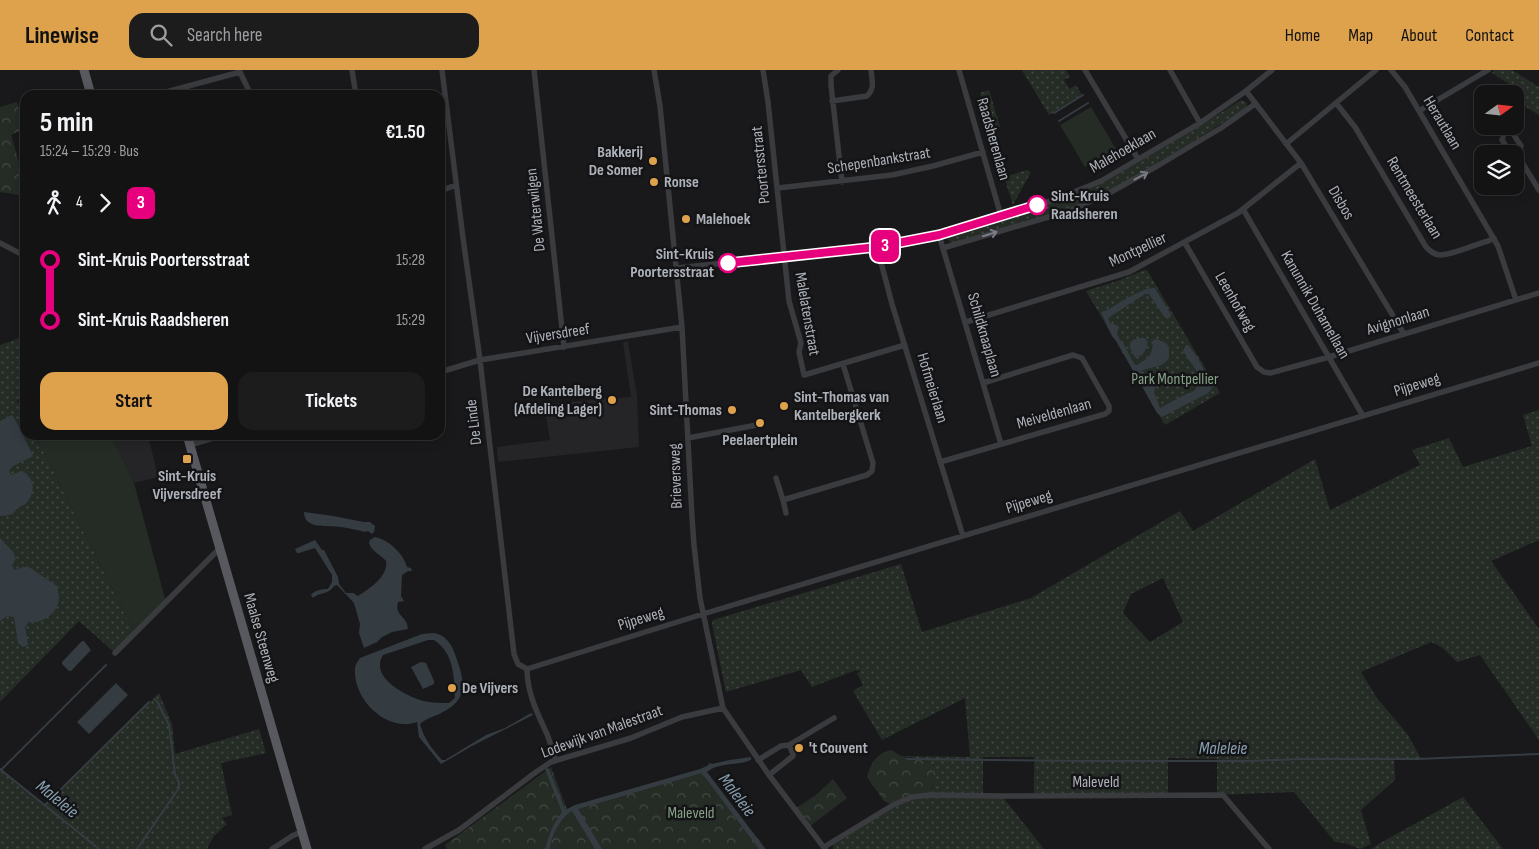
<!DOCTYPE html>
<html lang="en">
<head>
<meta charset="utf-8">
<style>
	body { margin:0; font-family:"Sofia Sans Condensed",sans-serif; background:#1c1c1d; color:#f1f3f6; height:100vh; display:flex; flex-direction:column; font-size:19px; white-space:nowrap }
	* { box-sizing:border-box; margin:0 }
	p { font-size:16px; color:#9d9ea0 }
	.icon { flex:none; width:28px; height:28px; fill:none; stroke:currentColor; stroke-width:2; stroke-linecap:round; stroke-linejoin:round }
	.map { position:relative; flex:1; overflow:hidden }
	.sheet { position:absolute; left:20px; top:20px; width:425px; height:350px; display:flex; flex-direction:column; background:#131314; border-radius:15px; box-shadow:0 2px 12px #0003,0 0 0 1px #323234 }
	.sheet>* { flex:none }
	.badge { padding:0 10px; border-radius:8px; font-size:18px; line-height:32px }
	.needle { width:32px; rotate:75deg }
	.fabs { position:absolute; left:1474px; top:15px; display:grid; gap:10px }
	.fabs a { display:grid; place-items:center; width:50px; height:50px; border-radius:10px; background:#131314; box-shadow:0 2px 12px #0003,0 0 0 1px #323234; font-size:25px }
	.map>.badge { position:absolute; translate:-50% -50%; box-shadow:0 0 0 2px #fff }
	.legs { display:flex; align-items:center; gap:8px; height:55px; padding:0 20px; font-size:16px }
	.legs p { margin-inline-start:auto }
	.head { display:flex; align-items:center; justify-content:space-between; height:85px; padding:0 20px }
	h1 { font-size:28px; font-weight:700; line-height:38px }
	.cta { display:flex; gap:10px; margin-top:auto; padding:10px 20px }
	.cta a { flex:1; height:58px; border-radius:15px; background:#dea24d; color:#111; font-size:20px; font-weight:700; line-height:58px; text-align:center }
	.cta a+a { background:#1c1c1d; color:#f1f3f6 }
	ul { padding:0 20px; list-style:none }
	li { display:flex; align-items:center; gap:18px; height:60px; font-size:19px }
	li i { display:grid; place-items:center; width:8px; height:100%; margin:0 6px; background:currentColor }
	li i::after { content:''; width:12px; height:12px; margin:-6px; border:4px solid; border-radius:50%; background:#131314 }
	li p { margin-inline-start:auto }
	li:first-child i { background:linear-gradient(#0000 50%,currentColor 0) }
	li:last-child i { background:linear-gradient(currentColor 50%,#0000 0) }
	header { display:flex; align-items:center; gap:30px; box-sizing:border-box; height:70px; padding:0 25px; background:#dea24d; color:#111 }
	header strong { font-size:24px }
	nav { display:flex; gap:28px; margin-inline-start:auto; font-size:18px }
	.search { width:350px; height:45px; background:#1c1c1d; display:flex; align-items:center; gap:12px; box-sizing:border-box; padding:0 18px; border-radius:15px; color:#9d9ea0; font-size:19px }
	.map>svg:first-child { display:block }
	.built { fill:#252527 }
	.green { fill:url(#green-dots); fill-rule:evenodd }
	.forest { fill:url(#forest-crowns) }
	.pitch { fill:#252c26 }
	.water { fill:#343c42; fill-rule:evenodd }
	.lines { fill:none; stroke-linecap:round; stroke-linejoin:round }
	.stream { stroke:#343c42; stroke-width:2 }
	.minor { stroke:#3a3b3f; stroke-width:5.5 }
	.primary { stroke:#57595e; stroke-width:9 }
	.oneway { stroke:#797c82 }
	.line-1-casing { stroke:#fff; stroke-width:11 }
	.line-1 { stroke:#e6007e; stroke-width:8 }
	.poi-dot { fill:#dea24d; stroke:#141416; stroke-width:2 }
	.stop-1-dot { fill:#fff; stroke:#e6007e; stroke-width:2.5 }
	.labels { text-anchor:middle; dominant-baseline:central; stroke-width:5; stroke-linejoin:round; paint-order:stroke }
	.street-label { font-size:16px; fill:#adb1b9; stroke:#141416 }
	.poi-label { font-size:16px; font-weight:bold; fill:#adb1b9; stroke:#141416; text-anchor:start }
	.stop-label { font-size:16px; font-weight:bold; fill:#adb1b9; stroke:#141416; text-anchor:start }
	.park-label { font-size:16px; fill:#86a186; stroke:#141416 }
	.water-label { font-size:18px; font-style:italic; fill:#88a0b0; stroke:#141416 }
</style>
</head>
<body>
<header>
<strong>Linewise</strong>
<div class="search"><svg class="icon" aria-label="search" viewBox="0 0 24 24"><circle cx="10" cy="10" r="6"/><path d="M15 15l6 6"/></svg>Search here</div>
<nav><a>Home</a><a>Map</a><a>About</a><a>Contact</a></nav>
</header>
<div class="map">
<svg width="1539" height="779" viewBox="0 0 1539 779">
	<defs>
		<pattern id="green-dots" width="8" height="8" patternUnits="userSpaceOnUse" patternTransform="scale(1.25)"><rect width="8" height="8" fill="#252c26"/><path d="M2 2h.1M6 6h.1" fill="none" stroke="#424843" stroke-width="1.8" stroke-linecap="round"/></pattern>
		<pattern id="forest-crowns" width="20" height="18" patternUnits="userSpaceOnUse" patternTransform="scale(1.25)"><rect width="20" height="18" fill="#252c26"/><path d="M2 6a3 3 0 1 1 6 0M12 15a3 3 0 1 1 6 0" fill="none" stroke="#424843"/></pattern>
	</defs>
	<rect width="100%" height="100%" fill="#19191b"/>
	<!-- built -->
	<path class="built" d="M628 271 637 326 639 377 498 392 497 377 550 370 544 334 631 327 623 273Z
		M111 365H148L158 407 134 413Z"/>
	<!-- green -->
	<path class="green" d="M1022 0H1066L1070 7 1064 10 1069 19 1076 15 1082 25 1049 45Z
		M1494 0H1512L1539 17V45L1515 30V24H1510L1515 18 1492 3Z
		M989 20 1000 57 991 60 980 23Z
		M1241 30 1246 32 1247 35 1246 38 1183 78 1111 119 1069 138 1049 145 952 173 948 170 949 165 952 164 1068 128 1108 110 1203 54Z
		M1027 100 1031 102 1013 135 1004 107Z
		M1144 200H1147L1220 323 1165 355 1086 221 1120 210Z
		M25 266V327L17 330 25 346V365H35L135 563 115 583 79 551 0 632V275Z
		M1539 340V470L1491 491 1539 559V670L1480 585 1457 592 1443 578 1431 572 1361 602 1377 628 1408 665 1421 689 1394 690 1395 710 1361 740 1371 774 1360 779 1344 773 1335 772 1294 722 1217 725V689L1168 688V725L1034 726V687H983V726H1002L1044 779H833V774L893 735 933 719C933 714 935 708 935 703 934 688 912 688 901 686L970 687 965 628 882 670 853 621 863 615 857 603 860 602 859 600 856 601V600L812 617 801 600 726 622 712 554 713 550 901 494 922 562 1031 528 1180 441 1193 461 1315 389 1330 440 1420 395 1412 380 1449 368 1463 397 1532 376 1523 345ZM1163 508 1183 552 1150 572 1123 543 1131 524Z
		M159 623 172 654 175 684 259 659 266 683 221 693 232 745 222 748 227 754 214 766 207 779H0V698L44 735Z
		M1463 727 1503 779H1371L1382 772Z"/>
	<!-- forest -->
	<path class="forest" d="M17 32 24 59 11 65 25 112V126L0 122V37Z
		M892 680C895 682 898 685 902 686 914 691 937 687 935 706 934 714 932 719 929 725L893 735 884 731 867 707C871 692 877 683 892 680Z
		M551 697 567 739 705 700 766 779H550L546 777 543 779H447L445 775Z
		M833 709 847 728 810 756 796 738 816 725Z"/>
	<!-- pitch -->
	<path class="pitch" d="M1091 37 1116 79 1085 97 1060 55Z
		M35 365H111L134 413 166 532 135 563Z"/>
	<!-- water -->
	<path class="water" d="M1155 218 1171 245 1170 247 1165 248 1149 224H1145L1108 248 1110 253 1119 256 1117 263 1118 267 1123 273 1134 294 1137 295C1151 287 1152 285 1153 270L1157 269 1167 274C1176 297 1156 295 1141 301L1149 316 1155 313 1156 316 1154 322 1160 338 1188 323H1192L1201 313 1196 300 1183 281 1186 275H1188L1197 287 1213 317 1208 323 1162 347 1157 343 1117 272 1112 266 1101 242H1103C1118 235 1139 218 1155 218Z
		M1138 268H1144L1147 270C1149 276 1145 281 1141 286L1135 287 1130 278V273L1133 270Z
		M12 345 15 349 33 386 13 396 9 401 11 405 21 401C34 406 36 420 28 431 26 435 21 435 18 438 16 440 15 442 12 444 9 445 4 446 0 446V351Z
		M304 442 333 446 364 452H370L375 456 374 462 372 464 368 461 365 462C357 460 349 458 341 457 328 455 304 460 304 442Z
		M375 467C389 470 403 483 407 497L411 498 412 501H408L402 505 401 526 404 531 398 532C394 546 408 546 408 559L392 562 382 567 377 572 364 578 359 563 360 554 354 533 337 515 334 516C327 526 321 521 313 528L311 525C314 520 323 519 328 519L332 512V505L315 478 299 483H297L295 479 315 470 322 480H324L338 507 339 514 346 523H353L358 526C369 519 389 506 386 491 380 484 372 482 369 473L370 470Z
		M0 468 13 482 16 489 13 492 12 496 15 500 23 497H29L57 516C58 522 60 528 58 533 55 545 41 554 29 552L25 557 28 575 23 577 18 573 14 547 7 546 0 551Z
		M434 563C445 565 451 573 455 584 464 610 471 628 441 643 433 647 427 648 420 654 424 669 432 679 442 690H445L486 665 505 658 531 643 533 645 472 676 441 694 419 667 417 652C386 663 353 629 355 599 355 595 358 591 360 588L422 564ZM428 570H434C454 583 454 606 455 628L449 633C439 633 427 633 417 629 401 623 370 606 383 585Z
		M82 571H84L91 580 71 601H69L62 594V592Z
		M421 592 426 593 434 611V614L423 619 411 597Z
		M116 613 128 625 89 664 77 652Z
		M751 687V690C737 696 718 692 707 702L765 779H759L702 703 578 739 602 779H595L572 741C560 748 551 766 550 779H543L546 777C549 763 554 753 562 742L545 699 547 698 549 699 565 740 575 735 700 699 707 696 710 693 712 694 730 690Z"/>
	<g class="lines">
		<!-- stream -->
		<path class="stream" d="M186 22 187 25
			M1054 43 1083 25
			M1059 51 1088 33
			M907 689 1084 691H1248L1300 689H1417L1539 684
			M0 699 99 779
			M1 700 106 595
			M45 735 149 632
			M137 779 179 718V713L175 704 169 655 157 631 154 629"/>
		<!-- minor -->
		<path class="minor" d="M239 0 251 25
			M352 0 356 25
			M442 0 463 168 480 290 514 584 518 594 527 599
			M534 0 564 277
			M654 0 660 36 682 257 692 447 694 475 700 528 723 638 769 705 825 779
			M763 0 768 32 789 231 801 273 799 282 804 305 905 275
			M838 0 831 6V15L842 112
			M959 0 1001 146
			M1085 0 1138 89
			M1170 0 1200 53
			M1391 0 1405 17 1498 176 1516 230
			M1246 21 1301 93 1404 264
			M155 25 240 2
			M832 31 867 26C875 19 872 10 871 0
			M1336 33 1355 57 1426 177C1430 181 1434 185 1440 185 1452 185 1476 174 1488 171L1494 168
			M1419 41 1488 0
			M1286 74 1376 0
			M1512 84 1510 82 1502 70 1504 64 1508 62H1512L1521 76 1517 84
			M1517 84 1539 120
			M778 118 892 105 933 96 983 82
			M440 121 456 115
			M1243 139 1363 346
			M939 165 1001 374
			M0 173 25 186
			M1185 173 1257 297 1264 302 1270 303 1329 287 1539 223
			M877 177 892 234 963 466
			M943 178 1069 141 1111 122 1159 95 1221 58 1255 34
			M677 198 877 177 939 165 1057 129 1101 111 1200 53 1246 21 1272 0
			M966 252 1129 202 1238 143 1301 93
			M440 302 480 290 682 257
			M688 368 762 354
			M190 375 223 365
			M940 392 1105 344 1109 341V336L1082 288 1073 285 983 313
			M776 408 783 430 867 405 872 401 873 393 843 294
			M783 430 786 443
			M115 583 220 478
			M527 599 703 544 1539 293
			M527 599C527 622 537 643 547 664 550 672 553 682 556 690
			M789 675 834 648
			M758 690 781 676 789 675 793 684V686L769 705
			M824 777 893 735 912 727 929 725 1002 726 1223 725 1269 779
			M272 779 292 766 301 762
			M425 779 459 760 536 702 551 692 631 668 682 647 723 638"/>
		<!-- primary -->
		<path class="primary" d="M84 0 91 25
			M187 365 307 779"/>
	</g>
	<!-- one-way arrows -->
	<defs><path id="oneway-shaft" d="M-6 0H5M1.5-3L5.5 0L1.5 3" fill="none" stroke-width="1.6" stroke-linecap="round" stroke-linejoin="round" transform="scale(1.25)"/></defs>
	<g class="oneway">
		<use href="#oneway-shaft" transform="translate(1141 106) rotate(-28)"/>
		<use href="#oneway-shaft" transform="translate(990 164) rotate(-17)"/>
	</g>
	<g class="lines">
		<defs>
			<path id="line-1" d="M728 193 877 177 939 165 1037 135"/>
		</defs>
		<!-- line-1 casing -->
		<use href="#line-1" class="line-1-casing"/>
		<!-- line-1 -->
		<use href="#line-1" class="line-1"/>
	</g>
	<!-- markers -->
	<g class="poi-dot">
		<circle cx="653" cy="91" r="5"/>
		<circle cx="654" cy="112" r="5"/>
		<circle cx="686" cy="149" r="5"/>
		<circle cx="612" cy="330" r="5"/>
		<circle cx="784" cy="336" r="5"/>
		<circle cx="732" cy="340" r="5"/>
		<circle cx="760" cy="353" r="5"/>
		<rect x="182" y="384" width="10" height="10" rx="2.5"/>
		<circle cx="452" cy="618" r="5"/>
		<circle cx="799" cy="678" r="5"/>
	</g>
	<g class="stop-1-dot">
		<circle cx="1037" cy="135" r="9"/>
		<circle cx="728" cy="193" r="9"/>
	</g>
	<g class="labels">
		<!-- street labels -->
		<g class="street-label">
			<text transform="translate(1442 53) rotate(59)">Herautlaan</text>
			<text transform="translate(993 69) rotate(74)">Raadsherenlaan</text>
			<text transform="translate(1123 81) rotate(-30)">Malehoeklaan</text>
			<text transform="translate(879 91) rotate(-9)">Schepenbankstraat</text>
			<text transform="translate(761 95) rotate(-96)">Poortersstraat</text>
			<text transform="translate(1414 128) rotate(59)">Rentmeesterlaan</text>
			<text transform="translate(1341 133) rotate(59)">Disbos</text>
			<text transform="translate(536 140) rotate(-96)">De Waterwilgen</text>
			<text transform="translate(1138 180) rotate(-25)">Montpellier</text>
			<text transform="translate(1235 232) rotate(60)">Leenhofweg</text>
			<text transform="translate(1315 235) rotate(60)">Kanunnik Duhamellaan</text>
			<text transform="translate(807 244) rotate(80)">Malelatenstraat</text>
			<text transform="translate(1398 251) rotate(-17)">Avignonlaan</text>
			<text transform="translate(558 264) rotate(-9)">Vijversdreef</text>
			<text transform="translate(984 265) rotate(74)">Schildknaaplaan</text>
			<text transform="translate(1417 315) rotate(-17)">Pijpeweg</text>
			<text transform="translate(932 318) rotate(73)">Hofmeierlaan</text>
			<text transform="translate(1054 344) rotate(-16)">Meiveldenlaan</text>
			<text transform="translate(474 352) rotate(-97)">De Linde</text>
			<text transform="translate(676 406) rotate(-92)">Brieversweg</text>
			<text transform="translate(1029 432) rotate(-17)">Pijpeweg</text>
			<text transform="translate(641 549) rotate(-17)">Pijpeweg</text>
			<text transform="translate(261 568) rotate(74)">Maalse Steenweg</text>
			<text transform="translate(602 662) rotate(-20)">Lodewijk van Malestraat</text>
			<text x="1096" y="712">Maleveld</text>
		</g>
		<!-- poi labels -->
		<g class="poi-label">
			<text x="643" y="82" text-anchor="end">Bakkerij<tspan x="643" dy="18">De Somer</tspan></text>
			<text x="664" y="112">Ronse</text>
			<text x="696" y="149">Malehoek</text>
			<text x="602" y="321" text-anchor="end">De Kantelberg<tspan x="602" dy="18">(Afdeling Lager)</tspan></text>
			<text x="794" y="327">Sint-Thomas van<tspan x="794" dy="18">Kantelbergkerk</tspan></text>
			<text x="722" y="340" text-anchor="end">Sint-Thomas</text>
			<text x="760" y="370" text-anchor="middle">Peelaertplein</text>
			<text x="187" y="406" text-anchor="middle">Sint-Kruis<tspan x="187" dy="18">Vijversdreef</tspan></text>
			<text x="462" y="618">De Vijvers</text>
			<text x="809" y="678">'t Couvent</text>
		</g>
		<!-- stop labels -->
		<g class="stop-label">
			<text x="1051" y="126">Sint-Kruis<tspan x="1051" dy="18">Raadsheren</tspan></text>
			<text x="714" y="184" text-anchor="end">Sint-Kruis<tspan x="714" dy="18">Poortersstraat</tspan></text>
		</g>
		<!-- park labels -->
		<g class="park-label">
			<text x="1175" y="309">Park Montpellier</text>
			<text x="691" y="743">Maleveld</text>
		</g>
		<!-- water labels -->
		<g class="water-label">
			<text x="1223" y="678">Maleleie</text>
			<text transform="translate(737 725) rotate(53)">Maleleie</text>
			<text transform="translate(57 729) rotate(39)">Maleleie</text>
		</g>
	</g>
</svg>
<div class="fabs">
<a><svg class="needle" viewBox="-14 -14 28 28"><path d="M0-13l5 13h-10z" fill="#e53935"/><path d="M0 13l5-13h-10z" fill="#9d9ea0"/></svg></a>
<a><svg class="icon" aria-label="layers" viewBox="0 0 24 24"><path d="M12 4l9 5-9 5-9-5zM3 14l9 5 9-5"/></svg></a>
</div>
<b class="badge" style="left:885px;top:176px;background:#e6007e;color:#fff">3</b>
<section class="sheet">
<div class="head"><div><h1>5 min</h1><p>15:24 – 15:29 · Bus</p></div><b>€1.50</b></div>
<div class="legs"><svg class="icon" aria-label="walk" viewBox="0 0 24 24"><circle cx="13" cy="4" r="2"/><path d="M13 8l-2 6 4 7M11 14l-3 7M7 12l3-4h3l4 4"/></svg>4<svg class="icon" aria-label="forward" viewBox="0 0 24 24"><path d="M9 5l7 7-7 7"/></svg><b class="badge" style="background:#e6007e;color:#fff">3</b></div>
<ul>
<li><i style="color:#e6007e"></i><b>Sint-Kruis Poortersstraat</b><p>15:28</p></li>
<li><i style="color:#e6007e"></i><b>Sint-Kruis Raadsheren</b><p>15:29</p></li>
</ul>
<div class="cta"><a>Start</a><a>Tickets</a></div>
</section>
</div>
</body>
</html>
